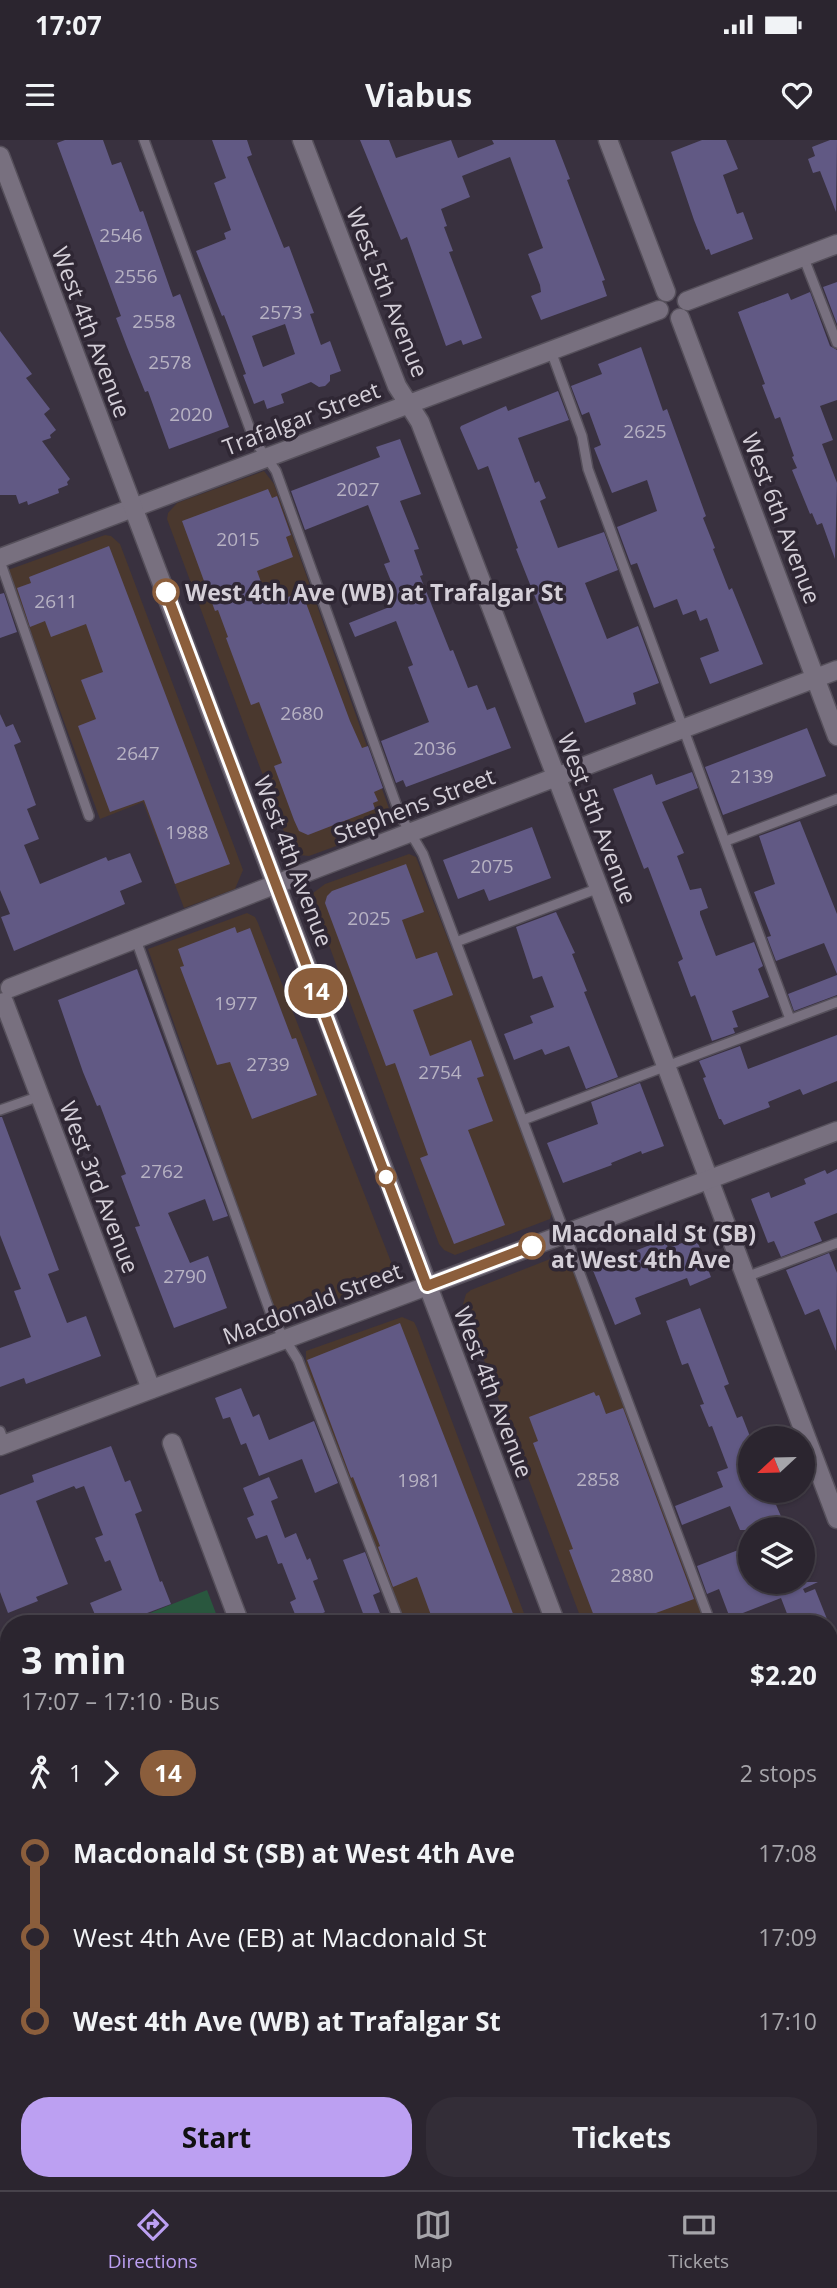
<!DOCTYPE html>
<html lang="en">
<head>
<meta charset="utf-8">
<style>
	body { margin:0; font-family:"Open Sans",sans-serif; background:#332d37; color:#f1f3f6; height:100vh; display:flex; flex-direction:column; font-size:26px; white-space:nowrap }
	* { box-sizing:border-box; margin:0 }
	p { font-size:23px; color:#a6a5aa }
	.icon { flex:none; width:38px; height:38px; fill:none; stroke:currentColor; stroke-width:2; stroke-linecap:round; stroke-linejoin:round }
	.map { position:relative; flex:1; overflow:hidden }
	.side { position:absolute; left:0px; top:1475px; width:838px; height:576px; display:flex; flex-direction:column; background:#2b252f; border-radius:28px 28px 0 0; box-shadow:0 2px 5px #0004,0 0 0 2px #47424b }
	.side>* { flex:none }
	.badge { padding:0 14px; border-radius:23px; font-size:24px; line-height:46px }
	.needle { width:46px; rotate:248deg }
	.tools { position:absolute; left:738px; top:1286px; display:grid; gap:14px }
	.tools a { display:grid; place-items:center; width:77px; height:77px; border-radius:50%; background:#2b252f; box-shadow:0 2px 5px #0004,0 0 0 2px #47424b; font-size:35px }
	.map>.badge { position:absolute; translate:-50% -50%; box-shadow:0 0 0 4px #fff }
	.legs { display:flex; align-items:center; gap:10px; height:77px; padding:0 21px; font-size:23px }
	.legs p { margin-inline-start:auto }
	.overview { display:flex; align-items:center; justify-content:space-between; height:119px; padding:0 21px }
	h1 { font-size:38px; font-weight:700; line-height:52px }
	.cta { display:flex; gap:14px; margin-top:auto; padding:14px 21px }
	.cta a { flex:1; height:80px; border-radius:28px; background:#bca0f2; color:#111; font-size:28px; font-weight:700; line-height:80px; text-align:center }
	.cta a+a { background:#332d37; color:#f1f3f6 }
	ul { padding:0 21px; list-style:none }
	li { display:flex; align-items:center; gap:24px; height:84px; font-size:26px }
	li i { display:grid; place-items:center; width:10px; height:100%; margin:0 9px; background:currentColor }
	li i::after { content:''; width:18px; height:18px; margin:-9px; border:5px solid; border-radius:50%; background:#2b252f }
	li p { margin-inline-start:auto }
	li:first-child i { background:linear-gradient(#0000 50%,currentColor 0) }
	li:last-child i { background:linear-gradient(currentColor 50%,#0000 0) }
	.status { display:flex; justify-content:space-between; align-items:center; height:49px; padding:0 35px; background:#2b252f; direction:ltr }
	.status svg { height:19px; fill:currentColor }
	header { display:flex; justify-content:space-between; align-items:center; height:91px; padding:0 21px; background:#2b252f; font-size:32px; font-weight:700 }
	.tab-bar { display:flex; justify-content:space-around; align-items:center; height:98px; border-top:2px solid #47424b; background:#2b252f; font-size:19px; color:#a6a5aa }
	.tab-bar a { display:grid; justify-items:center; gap:4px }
	.tab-bar .active { color:#bca0f2 }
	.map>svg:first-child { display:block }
	.commercial { fill:#4a382e }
	.green { fill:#29573e }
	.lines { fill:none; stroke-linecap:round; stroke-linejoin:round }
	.stream { stroke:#03202b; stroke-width:6 }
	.building { fill:#615984; fill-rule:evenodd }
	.service-casing { stroke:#56505b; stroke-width:12 }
	.minor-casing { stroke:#56505b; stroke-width:21 }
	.tertiary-casing { stroke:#56505b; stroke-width:21 }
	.secondary-casing { stroke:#56505b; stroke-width:21 }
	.service { stroke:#78707f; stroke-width:9 }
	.minor { stroke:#78707f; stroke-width:18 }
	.tertiary { stroke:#78707f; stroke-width:18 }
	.secondary { stroke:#78707f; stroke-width:18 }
	.line-1-casing { stroke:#fff; stroke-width:16 }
	.line-1 { stroke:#8b5e3c; stroke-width:10 }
	.stop-1-dot { fill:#fff; stroke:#8b5e3c; stroke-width:3.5 }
	.labels { text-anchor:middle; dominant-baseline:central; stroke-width:7; stroke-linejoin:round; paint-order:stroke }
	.number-label { font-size:19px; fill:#b7b2c3 }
	.street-label { font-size:23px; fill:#d4cfd8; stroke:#2f2734 }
	.stop-label { font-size:23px; font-weight:bold; fill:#d4cfd8; stroke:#2f2734; text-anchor:start }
</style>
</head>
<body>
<div class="status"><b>17:07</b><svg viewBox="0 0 49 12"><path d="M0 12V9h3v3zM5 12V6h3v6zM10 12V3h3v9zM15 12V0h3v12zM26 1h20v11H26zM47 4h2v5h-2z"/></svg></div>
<header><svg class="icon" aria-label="menu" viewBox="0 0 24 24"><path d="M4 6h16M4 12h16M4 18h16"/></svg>Viabus<svg class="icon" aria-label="heart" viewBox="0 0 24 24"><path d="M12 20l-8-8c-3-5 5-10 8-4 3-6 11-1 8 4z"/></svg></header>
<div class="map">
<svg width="837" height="2050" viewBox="0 0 837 2050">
	<rect width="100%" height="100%" fill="#39313f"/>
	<!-- commercial -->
	<path class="commercial" d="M264 331 274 344 392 677 391 686 309 716 299 715 289 705 167 379 168 373 177 363Z
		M105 395 111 396 120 404 243 730 235 749 184 768 143 662 100 679 8 430Z
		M409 714 416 717 553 1069 550 1079 455 1115 444 1110 439 1104 312 759 313 753 325 744Z
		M247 773 255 777 258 783 393 1127 392 1134 383 1142 282 1180 277 1178 148 809Z
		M563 1114 570 1123 706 1484H583L463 1164 466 1154 471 1150Z
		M402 1177 414 1182 417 1188 528 1484H405L306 1226V1211Z
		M830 1813 837 1833V1909L830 1912Z"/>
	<!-- green -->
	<path class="green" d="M207 1450 220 1484H123Z
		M9 1530V1714L0 1717V1534Z"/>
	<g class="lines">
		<!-- stream -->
		<path class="stream" d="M0 1613 9 1602"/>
	</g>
	<!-- building -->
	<path class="building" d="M65 0H103L112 25 121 22 140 72 143 71 173 157 180 154 229 287 169 309 148 251 145 252 127 207 116 178 121 176 57 3Z
		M212 0H247L252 15 247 17 284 108 289 106 314 173 310 174 321 205 330 201 341 231 330 235V241L325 246 319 247 311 242 281 254 284 263 267 269 264 260 254 264 243 235 246 234 235 204 224 175 222 176 196 111 226 99 224 93 231 90 214 43 226 38ZM285 184 295 214 263 227 252 196Z
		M360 0H389L396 18 451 0 458 18 494 4 492 0H555L570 39 567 40 605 140 602 141 607 156 541 180 531 156 541 152 540 145 528 114 543 108 510 17 462 36 470 57 441 69 447 86 444 87 453 111 449 112 482 198 463 205 461 200 446 206 407 97 401 100Z
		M702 0H726L738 29 723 35 737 74 743 72 753 99 711 115 709 109 706 110 694 80 671 12Z
		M830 0H837L836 72 820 31 813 33 808 19 815 16 812 7Z
		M837 142V184L823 147Z
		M810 152 830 206 837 210V260L820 266 833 300 822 304 837 343 835 419 822 383 817 385 812 373 810 374 792 330 797 328 792 317 794 316 780 277 775 279 762 245 765 244 738 172 788 153 791 160Z
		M0 191 32 234 26 238 50 269 44 274 56 290 50 295 51 298 42 301 70 339 67 342 68 345 58 349 59 353 28 365 27 361 19 364 16 355H0Z
		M641 207 663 271 667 269 706 376 703 378 715 408 713 409 729 450 732 448 763 524 710 544 700 518 719 511 707 478 700 481 696 470 683 475 677 459 654 468 637 423 631 425 617 387 657 371 647 340 612 353 594 308 601 305 589 272 582 275 571 246 602 234 598 224Z
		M558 251 569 280 518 298 535 343 539 341 546 358 540 361 558 408 604 392 618 430 585 443 607 499 638 486 659 543 633 553 636 564 585 583 516 409 518 408 488 326 478 330 460 288 461 286 506 266 508 271Z
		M400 299 421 354 400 361 419 409 414 410 423 435 420 436 450 511 453 510 468 548 477 545 487 570 495 567 511 608 406 647 403 640 396 643 381 601 429 582 408 527 413 525 396 481 355 497 349 483 392 466 388 453 395 451 384 424 390 422 368 365 305 390 291 351 380 317 376 307Z
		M268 349 272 358 277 356 291 395 286 397 293 417 257 431 269 464 296 454 298 457 303 455 350 581 362 608 368 606 383 648 374 652 378 661 373 663 375 669 308 695 299 691 294 680 274 626 282 623 259 562 251 565 226 498 228 497 218 470 215 471 182 381Z
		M109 406 230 724 175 744 144 660 110 672 78 586 96 579 81 540 103 532 86 484 51 497 45 481 30 487 17 448 31 443 29 437Z
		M4 453 17 492 0 498V454Z
		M0 574 6 587 13 584 21 602 14 605 36 665 27 669 39 699 24 705 40 744 106 717 108 721 130 713 142 742 120 751 125 764 14 811 1 777 10 774 0 750Z
		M807 588 826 636 723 675 705 627Z
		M692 632 698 648 662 662 684 713 677 716 690 750 701 748 708 768 700 771V774L716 816 754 802 763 826 758 829 769 857 732 871 738 887 733 888 735 893 712 901 695 855 691 857 678 822 683 819 648 727 644 729 613 649 652 634 656 645Z
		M800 681 837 774V834L824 803 776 821 767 797 771 796 754 752 775 744 759 696Z
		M532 687 551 738 489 761 484 749 458 759 443 720Z
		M406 724 424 772 402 780 416 819 437 812 453 855 413 870 430 916 471 900 484 936 477 938 493 981 468 990 505 1085 454 1104 420 1018 428 1015 395 923 386 926 325 763 327 756 332 751Z
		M556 772 575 813 572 814 587 851 584 852 618 937 586 949 569 906 545 915 542 909 514 920 504 894 533 883 530 876 554 867 542 836 533 839 516 787Z
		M235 787 237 793 250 788 292 899 296 898 317 955 252 979 230 922 217 925 180 827 184 826 178 809Z
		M137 829 228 1076 213 1081 205 1059 168 1073 190 1123 208 1116 227 1168 174 1188 135 1087 140 1086 121 1036 126 1034 100 965 97 966 83 932 58 860Z
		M837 835V855L794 871 788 854Z
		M837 895V941L803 955 800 949 768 962 770 967 724 985 721 979H719L703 938 706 937 699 921 740 906 748 929Z
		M640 943 664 1006 642 1014 641 1011 611 1023 612 1025 563 1043 547 1003 598 984 591 962Z
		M0 977H2L59 1130 48 1134 67 1183 86 1176 101 1216 26 1244 24 1238 0 1247V1208L31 1197 14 1151 21 1149 0 1095Z
		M837 1029V1073L814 1082 822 1101 781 1117 774 1101 768 1103 751 1059 769 1052 771 1058 806 1044 804 1039 825 1030 827 1034Z
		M696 1098 711 1137 690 1146 687 1138 635 1158 641 1174 615 1185 592 1128 665 1099 668 1108Z
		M829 1113 837 1133 836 1211 819 1169 805 1175 786 1130Z
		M700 1168 729 1244 724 1246 737 1278 742 1276 751 1299V1351H770L787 1390H740L730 1366 682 1385 675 1366 723 1347 717 1332 728 1328 712 1286 709 1287 700 1265 704 1264 688 1223 682 1225 666 1181Z
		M400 1183 490 1414 517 1484H440L437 1476 432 1478 417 1437 393 1447 378 1407 380 1406 353 1337 351 1338 307 1220Z
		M241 1248 253 1277 259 1274 269 1300 314 1281 338 1343 315 1353 302 1319 259 1336 246 1303 241 1305 230 1277 223 1279 215 1258Z
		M594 1252 596 1256 599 1255 606 1274 623 1268 694 1459 626 1484H597L569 1410 573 1409 533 1303 538 1301 529 1277Z
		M111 1306 125 1342 130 1340 142 1371 135 1374 160 1442 162 1441 171 1464 118 1484H99L90 1463 122 1450 110 1420 105 1422 95 1398 103 1395 84 1346 76 1349 74 1346 36 1361 68 1444 36 1457 38 1461 8 1473 0 1452V1355L34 1342 32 1335Z
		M269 1337 278 1358 271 1361 285 1398 296 1393 307 1420 310 1418 318 1439 313 1441 325 1472 321 1474 325 1484H299L290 1462 296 1459 282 1423 278 1424 267 1395 256 1399 247 1378 254 1375 243 1348Z
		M751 1405V1442H818L803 1449 805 1453 815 1449 829 1484H791L781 1458 730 1478 719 1449 707 1454 697 1426Z
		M365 1412 380 1452 373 1455 384 1484H367L343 1420Z"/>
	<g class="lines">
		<defs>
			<path id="service" d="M144 0 254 300 276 331 400 675 423 714 711 1484
				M803 116 837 203
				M551 211 582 296 588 329 790 879
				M0 421 89 676
				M726 701 837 659
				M136 800 273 1180 298 1220 400 1484
				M456 802 599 748
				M0 970 40 956
				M523 980 837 862
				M746 1137 837 1103
				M0 1291 5 1304
				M830 1795 837 1815
				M285 2042 288 2050
				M614 2042 617 2050"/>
			<path id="minor" d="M302 0 397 246 420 282 599 748 837 1379
				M608 0 666 152
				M687 161 837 104
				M680 178 837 596
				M0 418 659 170
				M10 848 320 727 837 530
				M4 862 151 1249
				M172 1303 240 1484
				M830 1640 837 1637
				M0 1951 9 1948
				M131 2042 134 2050
				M451 2042 454 2050"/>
			<path id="tertiary" d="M427 1146 837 991"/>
			<path id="secondary" d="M0 16 556 1484
				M0 1306 427 1146
				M770 2042 773 2050"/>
		</defs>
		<!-- service casing -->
		<use href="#service" class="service-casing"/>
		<!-- minor casing -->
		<use href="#minor" class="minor-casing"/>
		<!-- tertiary casing -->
		<use href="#tertiary" class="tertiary-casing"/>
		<!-- secondary casing -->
		<use href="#secondary" class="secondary-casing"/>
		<!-- service -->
		<use href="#service" class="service"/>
		<!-- minor -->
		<use href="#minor" class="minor"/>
		<!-- tertiary -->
		<use href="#tertiary" class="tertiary"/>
		<!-- secondary -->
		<use href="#secondary" class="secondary"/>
	</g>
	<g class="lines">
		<defs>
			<path id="line-1" d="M166 452 427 1146 532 1106"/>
		</defs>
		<!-- line-1 casing -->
		<use href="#line-1" class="line-1-casing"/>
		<!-- line-1 -->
		<use href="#line-1" class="line-1"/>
	</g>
	<!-- markers -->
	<g class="stop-1-dot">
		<circle cx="166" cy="452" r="12"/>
		<circle cx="386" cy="1037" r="9"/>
		<circle cx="532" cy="1106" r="12"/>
	</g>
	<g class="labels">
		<!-- number labels -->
		<g class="number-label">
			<text x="121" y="95">2546</text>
			<text x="136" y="136">2556</text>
			<text x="281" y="172">2573</text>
			<text x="154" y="181">2558</text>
			<text x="170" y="222">2578</text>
			<text x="191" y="274">2020</text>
			<text x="645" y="291">2625</text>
			<text x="358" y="349">2027</text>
			<text x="238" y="399">2015</text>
			<text x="56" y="461">2611</text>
			<text x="302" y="573">2680</text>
			<text x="435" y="608">2036</text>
			<text x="138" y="613">2647</text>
			<text x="752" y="636">2139</text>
			<text x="187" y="692">1988</text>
			<text x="492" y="726">2075</text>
			<text x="369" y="778">2025</text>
			<text x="236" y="863">1977</text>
			<text x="268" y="924">2739</text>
			<text x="440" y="932">2754</text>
			<text x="162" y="1031">2762</text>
			<text x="185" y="1136">2790</text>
			<text x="598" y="1339">2858</text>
			<text x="419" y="1340">1981</text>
			<text x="632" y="1435">2880</text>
		</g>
		<!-- street labels -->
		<g class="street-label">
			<text transform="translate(388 152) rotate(68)">West 5th Avenue</text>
			<text transform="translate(92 192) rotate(69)">West 4th Avenue</text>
			<text transform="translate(301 278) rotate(-21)">Trafalgar Street</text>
			<text transform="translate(782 378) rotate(69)">West 6th Avenue</text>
			<text transform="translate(414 665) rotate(-21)">Stephens Street</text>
			<text transform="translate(598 678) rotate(69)">West 5th Avenue</text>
			<text transform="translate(294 721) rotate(69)">West 4th Avenue</text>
			<text transform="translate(100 1047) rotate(69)">West 3rd Avenue</text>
			<text transform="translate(312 1163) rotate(-21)">Macdonald Street</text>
			<text transform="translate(494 1252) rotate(69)">West 4th Avenue</text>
		</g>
		<!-- stop labels -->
		<g class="stop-label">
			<text x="185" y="452">West 4th Ave (WB) at Trafalgar St</text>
			<text x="551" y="1093">Macdonald St (SB)<tspan x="551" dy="26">at West 4th Ave</tspan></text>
		</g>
	</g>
</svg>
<div class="tools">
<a><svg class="needle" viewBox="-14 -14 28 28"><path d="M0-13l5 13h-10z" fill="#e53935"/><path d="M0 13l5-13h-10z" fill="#a6a5aa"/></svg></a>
<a><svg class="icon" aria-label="layers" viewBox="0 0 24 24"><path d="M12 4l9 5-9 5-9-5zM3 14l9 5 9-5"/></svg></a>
</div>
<b class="badge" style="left:316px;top:851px;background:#8b5e3c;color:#fff">14</b>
<section class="side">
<div class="overview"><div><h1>3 min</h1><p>17:07 – 17:10 · Bus</p></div><b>$2.20</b></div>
<div class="legs"><svg class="icon" aria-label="walk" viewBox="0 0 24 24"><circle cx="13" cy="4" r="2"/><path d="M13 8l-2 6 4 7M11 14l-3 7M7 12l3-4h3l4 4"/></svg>1<svg class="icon" aria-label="forward" viewBox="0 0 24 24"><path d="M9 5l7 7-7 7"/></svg><b class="badge" style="background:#8b5e3c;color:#fff">14</b><p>2 stops</p></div>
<ul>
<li><i style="color:#8b5e3c"></i><b>Macdonald St (SB) at West 4th Ave</b><p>17:08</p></li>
<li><i style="color:#8b5e3c"></i><span>West 4th Ave (EB) at Macdonald St</span><p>17:09</p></li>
<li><i style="color:#8b5e3c"></i><b>West 4th Ave (WB) at Trafalgar St</b><p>17:10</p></li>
</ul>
<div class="cta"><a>Start</a><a>Tickets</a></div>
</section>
</div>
<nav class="tab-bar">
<a class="active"><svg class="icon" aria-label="directions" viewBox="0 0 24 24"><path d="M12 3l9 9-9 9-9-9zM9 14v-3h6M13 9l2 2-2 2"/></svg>Directions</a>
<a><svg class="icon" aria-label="map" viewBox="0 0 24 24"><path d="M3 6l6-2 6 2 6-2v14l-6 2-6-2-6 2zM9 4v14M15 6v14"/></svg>Map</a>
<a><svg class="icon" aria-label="tickets" viewBox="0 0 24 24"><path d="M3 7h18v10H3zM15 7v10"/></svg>Tickets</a>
</nav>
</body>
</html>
